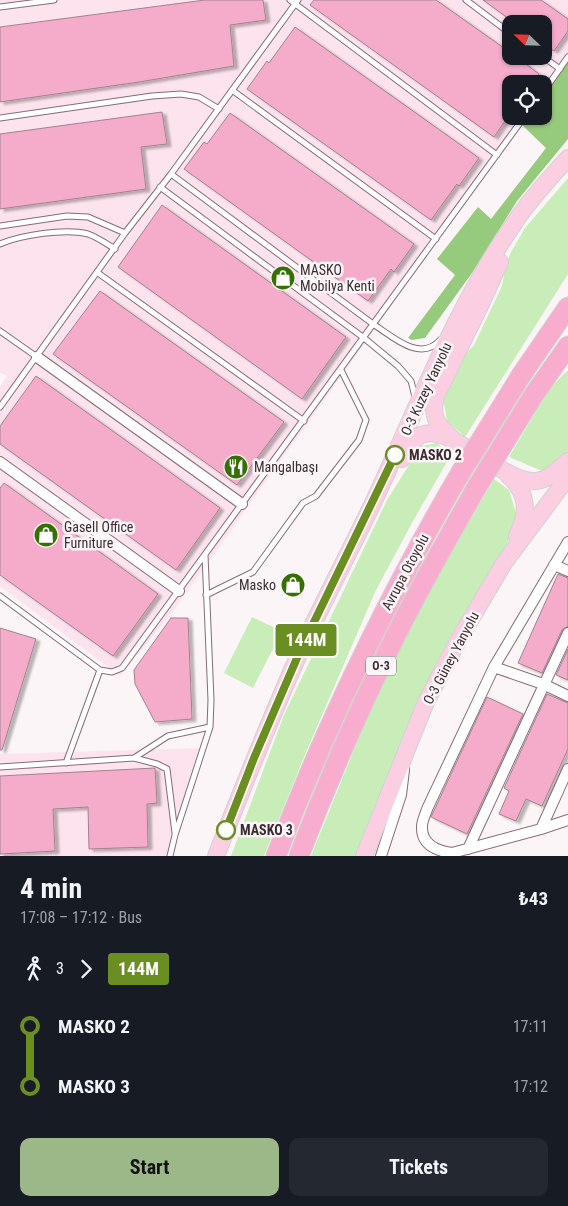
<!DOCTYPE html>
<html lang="en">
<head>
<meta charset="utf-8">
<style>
	body { margin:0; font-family:"Roboto Condensed",sans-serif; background:#242831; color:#f1f3f6; height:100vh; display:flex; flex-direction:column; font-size:19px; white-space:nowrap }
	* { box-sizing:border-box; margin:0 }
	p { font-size:16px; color:#9ea1a6 }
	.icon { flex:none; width:28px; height:28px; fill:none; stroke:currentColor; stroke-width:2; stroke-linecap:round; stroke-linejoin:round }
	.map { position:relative; height:856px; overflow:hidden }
	.drawer { display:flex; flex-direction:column; background:#171b24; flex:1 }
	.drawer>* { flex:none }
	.badge { padding:0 10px; border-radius:4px; font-size:18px; line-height:32px }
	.needle { width:32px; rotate:293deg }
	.controls { position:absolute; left:502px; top:15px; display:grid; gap:10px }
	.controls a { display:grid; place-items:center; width:50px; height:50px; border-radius:10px; background:#171b24; box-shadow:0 1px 4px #0004; font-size:25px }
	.map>.badge { position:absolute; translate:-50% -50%; box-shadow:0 0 0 2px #fff }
	.legs { display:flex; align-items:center; gap:8px; height:55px; padding:0 20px; font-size:16px }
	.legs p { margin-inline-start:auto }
	.overview { display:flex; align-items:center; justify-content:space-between; height:85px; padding:0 20px }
	h1 { font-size:28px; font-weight:700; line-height:38px }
	.button { display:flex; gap:10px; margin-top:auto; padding:10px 20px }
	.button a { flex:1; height:58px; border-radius:10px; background:#9cb888; color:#111; font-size:20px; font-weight:700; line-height:58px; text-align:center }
	.button a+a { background:#242831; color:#f1f3f6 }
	ul { padding:0 20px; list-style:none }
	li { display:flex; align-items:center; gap:18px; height:60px; font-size:19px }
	li i { display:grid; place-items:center; width:8px; height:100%; margin:0 6px; background:currentColor }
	li i::after { content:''; width:12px; height:12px; margin:-6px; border:4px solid; border-radius:50%; background:#171b24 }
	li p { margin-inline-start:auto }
	li:first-child i { background:linear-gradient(#0000 50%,currentColor 0) }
	li:last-child i { background:linear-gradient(currentColor 50%,#0000 0) }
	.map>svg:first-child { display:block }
	.built { fill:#fce3ed; fill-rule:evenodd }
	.green { fill:#c8edb8 }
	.forest { fill:#96ca7d }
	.building { fill:#f5accb; stroke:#a1828f; filter:url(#shadow) }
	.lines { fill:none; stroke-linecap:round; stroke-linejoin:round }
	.lane-casing { stroke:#876b77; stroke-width:7 }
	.street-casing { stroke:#876b77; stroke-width:12 }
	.primary-casing { stroke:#d3d1d2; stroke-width:18 }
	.highway-casing { stroke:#d3d1d2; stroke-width:21 }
	.lane { stroke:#fff; stroke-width:5 }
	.street { stroke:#fff; stroke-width:10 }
	.primary { stroke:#fbcee2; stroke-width:16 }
	.highway { stroke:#f9adce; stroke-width:19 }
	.highway-bridge-casing { stroke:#d3d1d2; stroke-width:21; stroke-linecap:butt }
	.highway-bridge { stroke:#f9adce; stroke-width:19 }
	.line-1-casing { stroke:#fff; stroke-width:11 }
	.line-1 { stroke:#6b8e23; stroke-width:8 }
	.stop-1-dot { fill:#fff; stroke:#6b8e23; stroke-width:2.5 }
	.labels { text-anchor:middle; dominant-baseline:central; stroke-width:5; stroke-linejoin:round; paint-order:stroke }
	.shield { fill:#fcf5f7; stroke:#74696d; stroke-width:1 }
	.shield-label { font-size:12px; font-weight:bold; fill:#392d32 }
	.poi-label { font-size:14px; fill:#392d32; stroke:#fcf5f7; text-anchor:start }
	.street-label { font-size:14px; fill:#392d32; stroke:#fcf5f7 }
	.stop-label { font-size:14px; font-weight:bold; fill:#392d32; stroke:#fcf5f7; text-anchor:start }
</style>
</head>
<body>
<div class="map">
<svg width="568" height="856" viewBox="0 0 568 856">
	<defs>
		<filter id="shadow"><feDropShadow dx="4" dy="2.5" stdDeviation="1" flood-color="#0004"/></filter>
	</defs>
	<rect width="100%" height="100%" fill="#fcf5f7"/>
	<!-- built -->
	<path class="built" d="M0 0H568V59L544 92V84H511V116H527L171 614 120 676 0 586V386L7 376 0 373ZM511 24H544V56H511Z
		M205 748 172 856H0V754Z"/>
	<!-- green -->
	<path class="green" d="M568 178V274L465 437 447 421 443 398 459 360 474 345 502 286 506 264 511 252 525 228Z
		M568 370V453L542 471 509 457 550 388Z
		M437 443 451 455 413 521 375 592 304 757 264 856H231L284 715 387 500 421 446Z
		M494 479 509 490 518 519 505 549 450 637 420 697 357 856H311L373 703 427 594Z
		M252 617 282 631 253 688 224 673Z"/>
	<!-- forest -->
	<path class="forest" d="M568 59V139L517 201 472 273 425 338 412 340 408 338 455 275 437 259 478 207 491 219 546 148 521 124 527 116H544V92Z"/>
	<!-- building -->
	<path class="building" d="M205 0H263L266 20 230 25 234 66 139 82 0 102V27Z
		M314 0H436L511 53V56H515L539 74 532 84H511V112L494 137 310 5Z
		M483 0H541L568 19V31L554 51 544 44V24H516Z
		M295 27 479 158 459 186 457 184 431 220 247 89 267 61 269 63Z
		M162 112 167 144 141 147 146 189 0 209V134Z
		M230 113 414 244 394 272 391 269 368 301 184 169 204 142 207 144Z
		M162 205 346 337 302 399 118 267Z
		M100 291 284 422 237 485 53 354Z
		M36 376 220 508 176 570 0 444V426Z
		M4 483 158 594 113 656 0 575V488Z
		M558 574 568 578V626L562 630 542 673 518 663Z
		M171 618H188L192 719 155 722 135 684 134 670Z
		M0 628 36 639 2 750H0Z
		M568 649V680L556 675Z
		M547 694 568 703V749L542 806 526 799 516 821 499 814 509 791 504 788Z
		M487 697 523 714 467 834 431 817Z
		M155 768 157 803 147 804 148 847 89 849 88 807 53 809 55 851 0 854V776Z"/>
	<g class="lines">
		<defs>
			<path id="lane" d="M290 0 497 155
				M466 0 511 34
				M0 7 54 0
				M542 56 560 69
				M232 90 436 239
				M544 91 568 57
				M0 118 152 96 181 94 199 97 219 109
				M171 174 373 324C392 336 420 363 440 340
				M160 187 364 338 398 366 411 381 415 397
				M0 226 67 216 88 217 125 233
				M0 244C21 235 65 228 88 234 97 237 107 244 115 249
				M98 273 304 421
				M0 331 37 357
				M0 407 125 233 171 174 298 0
				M206 595 253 572 303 503 316 496 359 440 366 420 341 370
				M0 596 100 670 112 672 122 668 525 116
				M134 758 157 764 167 769 175 833
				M66 763 100 670
				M0 767 134 758 168 736 210 727
				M170 856 175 835 210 727 211 700 205 555"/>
			<path id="street" d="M37 357 242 504
				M0 462 179 591
				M568 542 494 667 428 807C426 812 422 821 422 826 421 845 437 851 452 853L541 829 568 820
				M554 565 568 571
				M494 667 543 684 568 696
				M541 829 568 769
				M468 849 568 633
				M381 856 401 795 404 770"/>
			<path id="primary" d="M456 442C439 426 430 420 436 396L480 306 500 262
				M402 459C406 451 410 442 418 437 446 417 500 483 536 481 549 480 559 468 568 461
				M508 475C528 493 529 512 517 536
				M216 856C243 787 270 719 300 652 323 602 349 553 373 503 417 409 455 308 515 222 530 199 549 179 568 158
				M364 856 426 702 458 641 504 563 568 477"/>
			<path id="highway" d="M522 374 568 307
				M535 393 568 346
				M276 856C327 723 389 595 461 472
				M299 856C327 783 358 711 393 641 419 588 449 536 478 485"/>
		</defs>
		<!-- lane casing -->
		<use href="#lane" class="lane-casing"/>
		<!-- street casing -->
		<use href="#street" class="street-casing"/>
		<!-- primary casing -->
		<use href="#primary" class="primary-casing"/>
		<!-- highway casing -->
		<use href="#highway" class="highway-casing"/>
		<!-- lane -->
		<use href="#lane" class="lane"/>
		<!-- street -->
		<use href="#street" class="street"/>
		<!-- primary -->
		<use href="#primary" class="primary"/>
		<!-- highway -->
		<use href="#highway" class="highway"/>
		<defs>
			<path id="highway-bridge" d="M461 472 522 374
				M478 485 535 393"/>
		</defs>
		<!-- highway-bridge casing -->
		<use href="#highway-bridge" class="highway-bridge-casing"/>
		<!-- highway-bridge -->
		<use href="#highway-bridge" class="highway-bridge"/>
	</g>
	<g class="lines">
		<defs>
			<path id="line-1" d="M226 830 254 758 300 651 395 455"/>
		</defs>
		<!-- line-1 casing -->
		<use href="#line-1" class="line-1-casing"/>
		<!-- line-1 -->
		<use href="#line-1" class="line-1"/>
	</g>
	<!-- icons -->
	<defs>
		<symbol id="shop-disc" viewBox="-11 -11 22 22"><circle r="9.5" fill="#357102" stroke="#fcf5f7"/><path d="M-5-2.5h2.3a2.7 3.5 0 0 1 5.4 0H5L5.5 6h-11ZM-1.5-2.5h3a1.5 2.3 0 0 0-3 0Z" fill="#fff"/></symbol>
		<symbol id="restaurant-disc" viewBox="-11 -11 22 22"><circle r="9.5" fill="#357102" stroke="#fcf5f7"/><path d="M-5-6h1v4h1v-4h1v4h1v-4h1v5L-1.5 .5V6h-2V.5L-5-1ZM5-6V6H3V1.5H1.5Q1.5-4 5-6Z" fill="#fff"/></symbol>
	</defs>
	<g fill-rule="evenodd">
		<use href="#shop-disc" x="269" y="264" width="28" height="28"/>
		<use href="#restaurant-disc" x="222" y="453" width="28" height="28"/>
		<use href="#shop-disc" x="32" y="521" width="28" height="28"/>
		<use href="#shop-disc" x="279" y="571" width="28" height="28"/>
	</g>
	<!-- markers -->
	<g class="stop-1-dot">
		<circle cx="395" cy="455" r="9"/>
		<circle cx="226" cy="830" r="9"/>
	</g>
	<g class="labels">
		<!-- shield labels -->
		<rect class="shield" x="366" y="656.5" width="30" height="19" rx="4"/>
		<g class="shield-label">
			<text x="381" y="666">O-3</text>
		</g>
		<!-- poi labels -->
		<g class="poi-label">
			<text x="300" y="270">MASKO<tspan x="300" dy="16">Mobilya Kenti</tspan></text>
			<text x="254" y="467">Mangalbaşı</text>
			<text x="64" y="527">Gasell Office<tspan x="64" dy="16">Furniture</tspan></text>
			<text x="276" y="585" text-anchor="end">Masko</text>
		</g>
		<!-- street labels -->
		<g class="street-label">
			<text transform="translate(426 389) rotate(-65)">O-3 Kuzey Yanyolu</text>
			<text transform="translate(405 572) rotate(-62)">Avrupa Otoyolu</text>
			<text transform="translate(451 658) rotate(-62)">O-3 Güney Yanyolu</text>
		</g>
		<!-- stop labels -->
		<g class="stop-label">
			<text x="409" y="455">MASKO 2</text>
			<text x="240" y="830">MASKO 3</text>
		</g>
	</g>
</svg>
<div class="controls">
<a><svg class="needle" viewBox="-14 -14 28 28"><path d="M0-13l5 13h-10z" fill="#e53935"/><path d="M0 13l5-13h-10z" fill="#9ea1a6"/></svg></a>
<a><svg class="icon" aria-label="locate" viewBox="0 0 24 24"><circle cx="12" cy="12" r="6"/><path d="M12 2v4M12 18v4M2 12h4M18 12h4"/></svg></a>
</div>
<b class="badge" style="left:306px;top:640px;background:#6b8e23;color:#fff">144M</b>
</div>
<section class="drawer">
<div class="overview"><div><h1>4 min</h1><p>17:08 – 17:12 · Bus</p></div><b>₺43</b></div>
<div class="legs"><svg class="icon" aria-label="walk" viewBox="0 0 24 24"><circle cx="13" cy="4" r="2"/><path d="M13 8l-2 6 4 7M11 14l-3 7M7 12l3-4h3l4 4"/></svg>3<svg class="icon" aria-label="forward" viewBox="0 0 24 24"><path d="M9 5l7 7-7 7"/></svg><b class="badge" style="background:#6b8e23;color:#fff">144M</b></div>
<ul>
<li><i style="color:#6b8e23"></i><b>MASKO 2</b><p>17:11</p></li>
<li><i style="color:#6b8e23"></i><b>MASKO 3</b><p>17:12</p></li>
</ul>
<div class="button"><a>Start</a><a>Tickets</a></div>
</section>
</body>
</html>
